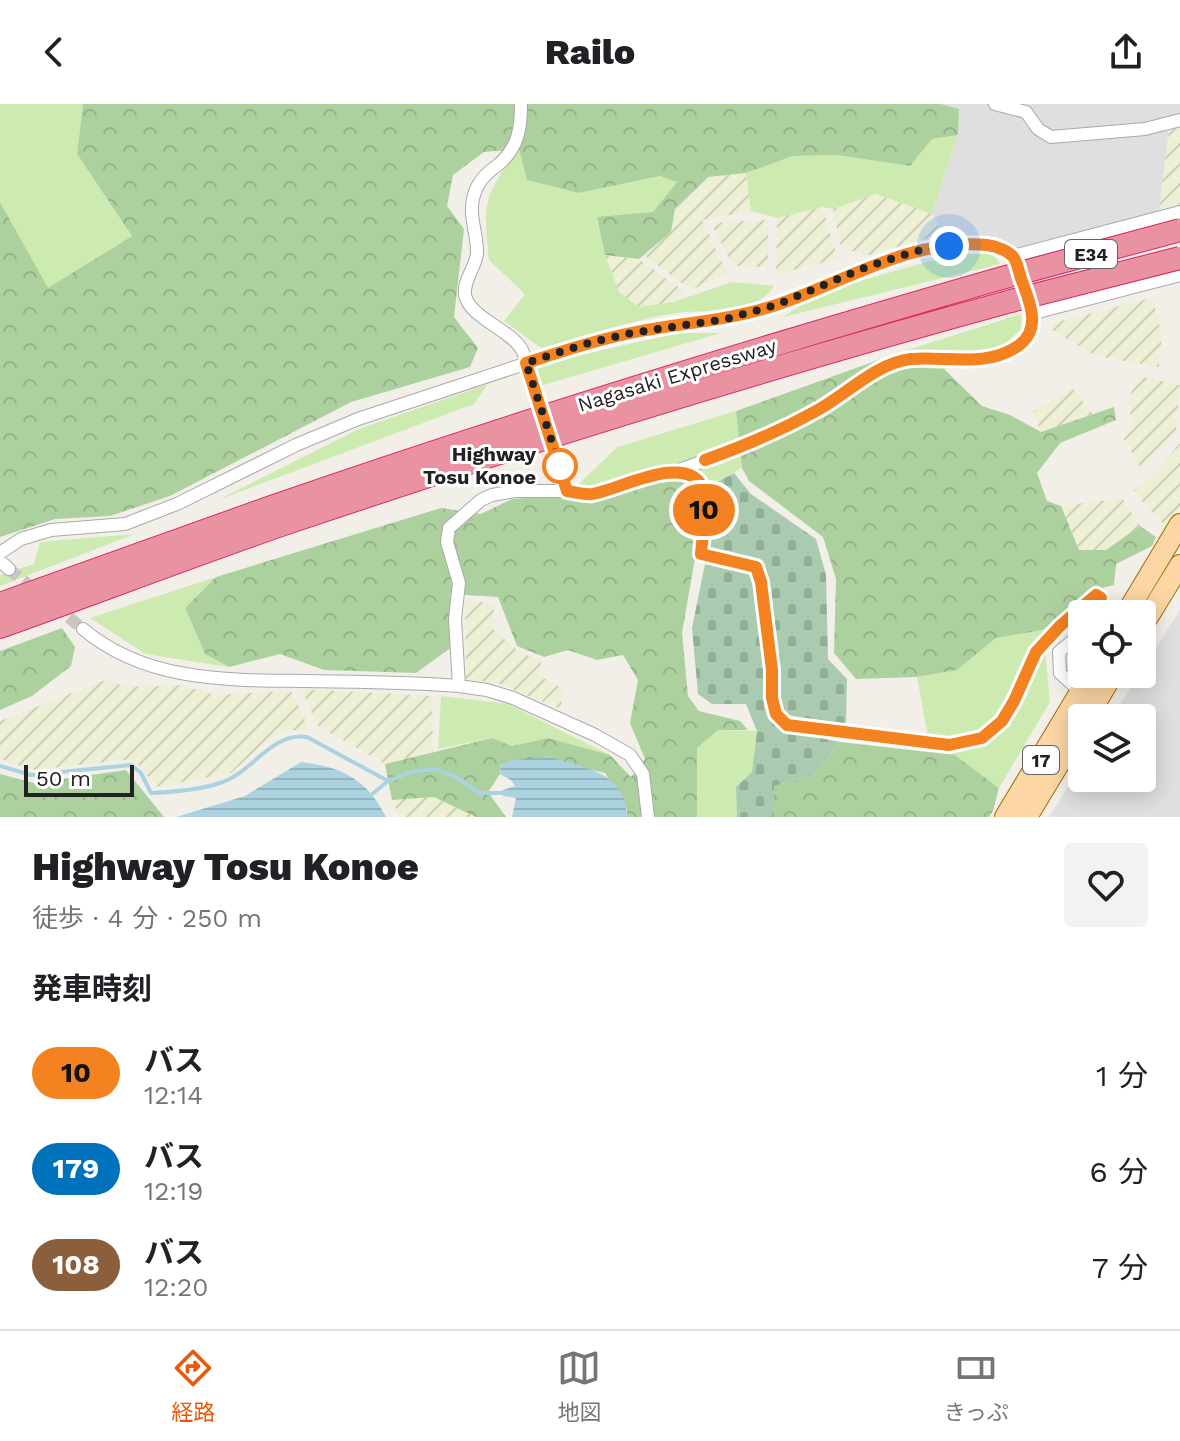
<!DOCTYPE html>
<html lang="ja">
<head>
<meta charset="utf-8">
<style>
	body { margin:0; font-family:"Work Sans","Noto Sans JP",sans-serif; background:#f2f2f2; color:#202124; height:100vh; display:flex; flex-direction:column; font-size:30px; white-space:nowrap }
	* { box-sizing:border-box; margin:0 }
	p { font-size:26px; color:#757577 }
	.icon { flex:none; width:44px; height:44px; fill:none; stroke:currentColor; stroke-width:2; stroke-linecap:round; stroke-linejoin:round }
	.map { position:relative; height:713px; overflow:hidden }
	.panel { display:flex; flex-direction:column; background:#fff; flex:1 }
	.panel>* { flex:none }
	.badge { padding:0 16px; border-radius:26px; font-size:28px; line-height:52px }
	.fabs { position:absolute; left:1068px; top:496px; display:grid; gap:16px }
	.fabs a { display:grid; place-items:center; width:88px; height:88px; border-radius:8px; background:#fff; box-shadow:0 4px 20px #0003; font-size:40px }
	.scale { position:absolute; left:24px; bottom:20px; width:110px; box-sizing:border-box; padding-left:8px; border:4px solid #222; border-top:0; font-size:22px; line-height:28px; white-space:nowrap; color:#222; -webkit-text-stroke:6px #fff; paint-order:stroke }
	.you { position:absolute; width:40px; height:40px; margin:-20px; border:6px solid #fff; border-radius:50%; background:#1a73e8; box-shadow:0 0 0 12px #1a73e833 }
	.map>.badge { position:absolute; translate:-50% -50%; box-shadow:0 0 0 4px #fff }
	h2 { padding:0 32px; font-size:30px; line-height:72px }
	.round { display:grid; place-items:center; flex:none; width:84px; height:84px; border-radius:8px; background:#f2f2f2 }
	.overview { display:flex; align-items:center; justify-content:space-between; height:136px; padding:0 32px }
	h1 { font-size:38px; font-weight:800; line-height:60px }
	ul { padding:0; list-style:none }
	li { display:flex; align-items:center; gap:24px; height:96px; padding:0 32px }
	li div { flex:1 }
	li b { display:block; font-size:30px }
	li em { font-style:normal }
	li .badge { min-width:88px; font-weight:700; text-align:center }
	header { display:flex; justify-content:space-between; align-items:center; height:104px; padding:0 32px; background:#fff; font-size:36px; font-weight:800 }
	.menu { display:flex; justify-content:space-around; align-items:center; height:112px; border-top:2px solid #e0e0e0; background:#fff; font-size:22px; color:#757577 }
	.menu a { display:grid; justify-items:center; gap:4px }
	.menu .active { color:#ea580c }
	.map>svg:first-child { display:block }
	.residential { fill:#e0dfdf }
	.farmland { fill:url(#farmland-furrows) }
	.grass { fill:#cdebb0 }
	.forest { fill:url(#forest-crowns) }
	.cemetery { fill:url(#cemetery-stones) }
	.water { fill:url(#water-rules) }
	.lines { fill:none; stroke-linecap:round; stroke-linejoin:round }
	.stream { stroke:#aad3df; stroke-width:4 }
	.street-tunnel { stroke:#c8c6c1; stroke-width:12; stroke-dasharray:12 6; stroke-linecap:butt }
	.street-casing { stroke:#a9a9a9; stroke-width:14 }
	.primary-casing { stroke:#a06b00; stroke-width:22 }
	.highway-casing { stroke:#dc2a67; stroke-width:24 }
	.street { stroke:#fff; stroke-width:12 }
	.primary { stroke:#fcd6a4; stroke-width:20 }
	.highway { stroke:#e892a2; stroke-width:22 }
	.street-bridge-casing { stroke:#a9a9a9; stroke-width:14; stroke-linecap:butt }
	.highway-bridge-casing { stroke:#dc2a67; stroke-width:24; stroke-linecap:butt }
	.street-bridge { stroke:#fff; stroke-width:12 }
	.highway-bridge { stroke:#e892a2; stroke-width:22 }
	.line-casing { stroke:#fff; stroke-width:18 }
	.line { stroke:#f58220; stroke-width:12 }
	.walk { stroke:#222; stroke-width:8; stroke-dasharray:0 14.4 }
	.stop-dot { fill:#fff; stroke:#f58220; stroke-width:4 }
	.labels { text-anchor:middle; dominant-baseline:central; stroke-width:6; stroke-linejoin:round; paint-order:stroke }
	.shield { fill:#fff; stroke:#646464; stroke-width:2 }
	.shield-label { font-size:18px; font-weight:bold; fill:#222 }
	.street-label { font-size:20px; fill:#222; stroke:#fff }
	.stop-label { font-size:20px; font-weight:bold; fill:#222; stroke:#fff; text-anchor:end }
</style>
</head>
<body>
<header><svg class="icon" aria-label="back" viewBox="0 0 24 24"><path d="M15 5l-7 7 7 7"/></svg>Railo<svg class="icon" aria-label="share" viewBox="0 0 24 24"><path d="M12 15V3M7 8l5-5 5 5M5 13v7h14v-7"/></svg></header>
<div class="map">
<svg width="1180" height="713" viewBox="0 0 1180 713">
	<defs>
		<pattern id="farmland-furrows" width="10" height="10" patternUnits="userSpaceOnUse" patternTransform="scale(2)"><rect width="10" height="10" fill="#eef0d5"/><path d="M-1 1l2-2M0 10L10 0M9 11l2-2" fill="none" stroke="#ccceb7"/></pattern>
		<pattern id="forest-crowns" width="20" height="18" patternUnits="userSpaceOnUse" patternTransform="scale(2)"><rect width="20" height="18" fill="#add19e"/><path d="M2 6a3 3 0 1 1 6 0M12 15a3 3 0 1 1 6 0" fill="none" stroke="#95b388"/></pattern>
		<pattern id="cemetery-stones" width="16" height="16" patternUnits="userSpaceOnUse" patternTransform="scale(2)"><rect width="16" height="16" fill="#aacbaf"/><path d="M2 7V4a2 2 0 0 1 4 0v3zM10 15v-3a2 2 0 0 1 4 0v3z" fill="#92ae96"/></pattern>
		<pattern id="water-rules" width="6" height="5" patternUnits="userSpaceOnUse" patternTransform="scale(2)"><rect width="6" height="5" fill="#aad3df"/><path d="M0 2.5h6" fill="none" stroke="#92b5bf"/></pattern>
	</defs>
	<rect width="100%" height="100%" fill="#f2efe9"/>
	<!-- residential -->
	<path class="residential" d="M941 0H1180V24L1169 26 1159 109 1018 145 996 133H949L943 130 932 110 958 31 959 5Z
		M1180 506V713H1049L1082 661V674H1142V614H1112L1139 570H1142V566Z"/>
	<!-- farmland -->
	<path class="farmland" d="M1180 24V104L1159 109 1169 25Z
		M746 69 751 107 702 116 727 169 691 186 644 151 671 128 675 106 708 73Z
		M876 90 932 110 943 130 869 151 841 144 833 105Z
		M822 103 838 155 776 170 777 114Z
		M768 116V163L733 162 711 119Z
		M605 151 639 155 685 188 673 198 639 203 619 188Z
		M1152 194 1162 230 1159 263 1096 252 1052 226 1053 219Z
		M1139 272 1180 281 1176 327 1141 365 1124 335 1132 318 1127 298Z
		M1072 284 1093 310 1041 328 1033 307Z
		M1180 339V403L1167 424 1133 387 1153 372Z
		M1122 394 1140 422 1106 446H1079L1061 402Z
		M465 496 494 500 493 525 517 546 541 558 538 571 563 585 561 605 497 579 466 575Z
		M108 575 125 583 180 581 215 591 291 587 307 620V627L288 626 270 634 231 669 156 683 134 655 34 666 0 655V617Z
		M301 585 432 592 433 647 385 660 318 622Z
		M434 692 476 713H400L392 696Z"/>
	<!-- grass -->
	<path class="grass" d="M0 0H83L77 50 132 132 47 185 0 98Z
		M958 31 932 110 876 90 833 105 822 103 777 114 751 107 746 69 793 52 837 51 910 62 932 35Z
		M519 45 579 89 660 72 677 78 653 108 605 151 619 188 639 203 673 198 732 178 774 182C754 214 701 204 669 210 626 218 584 233 541 244L504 217 525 190 489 156C483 98 483 92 519 45Z
		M992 149 1000 160 783 213 820 188 952 151Z
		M1021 210V225L1002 243 944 265 906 263 895 250Z
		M677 229H721L540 282 537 261Z
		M488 280 474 300 218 396 359 325Z
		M736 307 742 364 699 387 676 373 593 398 568 391 617 343Z
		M135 430 0 482V471L34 460 40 438Z
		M216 473 185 504 205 550 229 563 146 550 90 514Z
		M1043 526 1050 598 999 684 955 651 931 649 917 573 957 566 996 534Z
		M441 592 508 600 610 651 548 634 512 642 492 634 438 645Z
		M718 626 757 627 752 668 736 683 737 713H697V644Z"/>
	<!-- forest -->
	<path class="forest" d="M83 0H941L959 5 958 31 932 35 910 62 837 51 793 52 746 69 708 73 675 105 671 128 639 155 605 151 597 113 653 108 677 78 660 72 579 89 527 76 519 45 484 48 453 71 447 102 464 125 454 213 478 244 470 263 351 298 170 392 110 412 55 415 0 433V98L48 184 132 132 77 50Z
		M895 250 906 263 944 265 982 302 1010 311 1041 328 1114 303 1116 316 1060 339 1037 369 1047 397 1061 402 1079 446H1106L1140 422 1156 433 1152 442 1116 460 1114 481 1090 487 1043 526 996 534 957 566 917 573 856 575 834 549 836 475 823 433 749 377 742 364 736 307Z
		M676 373 699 387 695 454 682 529 688 592 699 607 740 617 748 626H718L697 644V713H627V705L605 669 583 664 501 660 500 670 488 688 506 713H476L434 693 392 696 385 660 492 634 512 642 548 634 610 651 631 673 645 655 630 619 638 576 623 551 597 556 568 546 544 553 517 542 498 493 450 490 453 542 416 569 324 566 280 550 229 563 205 550 185 504 216 473 441 404 481 410 512 395 568 391 593 398Z
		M62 524 75 543 71 562 32 592 0 606V547Z
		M840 638 955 651 999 684 993 707 989 713H774L773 682 813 672Z
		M126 666 164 713H0V670L34 679Z"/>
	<!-- cemetery -->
	<path class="cemetery" d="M734 369 751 390 816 435 826 471 828 555 847 575 846 620 786 611 763 601 781 625 840 638 813 672 774 682V713H737L736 683 752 668 757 627 746 600H712L698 590 692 524 708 445 709 382Z"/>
	<!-- water -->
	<path class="water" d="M551 653C585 665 626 667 627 713H512L516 694 503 692 500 687 515 682 511 676 500 670 501 660 513 656Z
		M301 658C342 663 367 675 386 713H176L245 692Z"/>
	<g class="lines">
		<!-- stream -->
		<path class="stream" d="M0 662 31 671 131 661 141 669 151 689C174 688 199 686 220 679 253 669 270 628 307 633L388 677 411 668 435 665 458 674 479 689H505
			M371 691 388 677"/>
		<!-- street-tunnel -->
		<path class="street-tunnel" d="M9 465 37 488
			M55 502 83 525"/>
		<defs>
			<path id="street" d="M521 0C521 25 518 44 498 61 489 67 482 73 477 83 465 108 478 127 477 150 475 164 463 177 465 191 469 213 511 226 522 246 525 251 526 259 527 264
				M995 0 1026 8 1038 25 1051 33 1145 25 1180 16
				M1018 166 1034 209 1180 171
				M677 367C725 349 772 332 817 307 846 290 873 263 907 256 951 247 1026 276 1034 209
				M0 449 21 435 51 426 125 420 177 400 296 341 358 315 585 240 631 229 726 215 776 201 869 162 917 147 949 142 989 141 1013 152 1180 108
				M0 457 9 465
				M83 525C146 578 227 576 305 577 356 578 408 578 459 582L487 586 513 594 595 631 630 651 643 670 648 713
				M459 582 455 515 459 479 447 438 449 424 481 396 492 391 515 387H567L591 390 677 367 693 373 702 383 704 395 701 450 756 463 761 478 772 566V594L776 610 787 621 949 641 982 634 1002 617 1014 597 1036 548 1060 522 1096 491 1101 494 1093 510
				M1080 587 1060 569 1059 548 1082 529"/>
			<path id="primary" d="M1126 510 1180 420
				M1142 523 1180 461
				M1087 614 1113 570
				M1005 713 1091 570
				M1027 713 1082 622"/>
			<path id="highway" d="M0 500C91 467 182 434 274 402 514 319 758 244 1002 174
				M0 523C95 489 189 453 284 420 524 339 766 264 1011 197"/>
		</defs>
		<!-- street casing -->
		<use href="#street" class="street-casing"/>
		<!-- primary casing -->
		<use href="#primary" class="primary-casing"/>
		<!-- highway casing -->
		<use href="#highway" class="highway-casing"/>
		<!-- street -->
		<use href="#street" class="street"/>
		<!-- primary -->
		<use href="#primary" class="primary"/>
		<!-- highway -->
		<use href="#highway" class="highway"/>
		<defs>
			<path id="street-bridge" d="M529 271 565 378"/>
			<path id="highway-bridge" d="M1002 174 1180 126
				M1011 197 1180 154"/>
		</defs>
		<!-- street-bridge casing -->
		<use href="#street-bridge" class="street-bridge-casing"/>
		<!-- highway-bridge casing -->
		<use href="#highway-bridge" class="highway-bridge-casing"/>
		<!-- street-bridge -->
		<use href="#street-bridge" class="street-bridge"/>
		<!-- highway-bridge -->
		<use href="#highway-bridge" class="highway-bridge"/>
	</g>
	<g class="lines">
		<defs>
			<path id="line" d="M705 356C744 342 780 327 816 307 846 291 876 259 911 255 947 252 986 264 1018 242 1042 225 1030 199 1022 177 1019 170 1018 160 1014 154 1009 147 996 142 987 141 909 134 844 179 773 202 727 217 678 219 631 229 595 236 560 248 526 259L567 387C575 388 584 391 592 390 619 386 684 349 702 382 709 396 702 434 701 450L756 463 761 478 772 566V594L776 610 787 621 949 641 982 634 1002 617 1014 597 1036 548 1060 522 1096 491 1101 494 1093 510"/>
		</defs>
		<!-- line casing -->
		<use href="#line" class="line-casing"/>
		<!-- line -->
		<use href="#line" class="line"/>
		<!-- walk -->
		<path class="walk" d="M560 362 526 259 585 240 631 229 726 215 776 201 869 162 917 147 949 142"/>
	</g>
	<!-- markers -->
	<circle class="stop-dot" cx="560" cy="362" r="16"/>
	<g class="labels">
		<!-- shield labels -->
		<g class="shield">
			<rect x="1065" y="136" width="52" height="28" rx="6"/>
			<rect x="1023" y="642" width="36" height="28" rx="6"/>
		</g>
		<g class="shield-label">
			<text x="1091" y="150">E34</text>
			<text x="1041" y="656">17</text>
		</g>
		<!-- street labels -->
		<g class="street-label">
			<text transform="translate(677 271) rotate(-17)">Nagasaki Expressway</text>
		</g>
		<!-- stop labels -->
		<g class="stop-label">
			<text x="536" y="350">Highway<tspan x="536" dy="23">Tosu Konoe</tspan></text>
		</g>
	</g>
</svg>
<div class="fabs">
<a><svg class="icon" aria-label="locate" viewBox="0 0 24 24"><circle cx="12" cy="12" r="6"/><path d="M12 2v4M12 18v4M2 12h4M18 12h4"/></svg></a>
<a><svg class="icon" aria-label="layers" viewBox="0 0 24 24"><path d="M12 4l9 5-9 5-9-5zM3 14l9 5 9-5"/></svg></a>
</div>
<div class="scale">50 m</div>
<div class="you" style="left:949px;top:142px"></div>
<b class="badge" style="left:704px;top:406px;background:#f58220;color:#111">10</b>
</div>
<section class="panel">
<div class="overview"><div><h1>Highway Tosu Konoe</h1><p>徒歩 · 4 分 · 250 m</p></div><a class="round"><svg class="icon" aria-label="heart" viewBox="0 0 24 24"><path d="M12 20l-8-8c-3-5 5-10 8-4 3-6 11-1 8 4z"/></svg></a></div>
<h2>発車時刻</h2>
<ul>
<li><span class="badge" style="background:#f58220;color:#111">10</span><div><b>バス</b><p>12:14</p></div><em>1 分</em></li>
<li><span class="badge" style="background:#0072bc;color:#fff">179</span><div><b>バス</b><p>12:19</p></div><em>6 分</em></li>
<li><span class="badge" style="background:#8b5e3c;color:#fff">108</span><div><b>バス</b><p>12:20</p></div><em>7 分</em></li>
</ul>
</section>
<nav class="menu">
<a class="active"><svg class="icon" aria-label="directions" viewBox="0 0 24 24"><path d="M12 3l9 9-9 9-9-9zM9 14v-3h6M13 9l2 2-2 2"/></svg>経路</a>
<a><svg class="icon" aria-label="map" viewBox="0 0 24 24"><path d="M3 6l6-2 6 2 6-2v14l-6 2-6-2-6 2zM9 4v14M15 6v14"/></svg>地図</a>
<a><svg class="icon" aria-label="tickets" viewBox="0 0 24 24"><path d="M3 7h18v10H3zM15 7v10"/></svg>きっぷ</a>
</nav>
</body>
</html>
